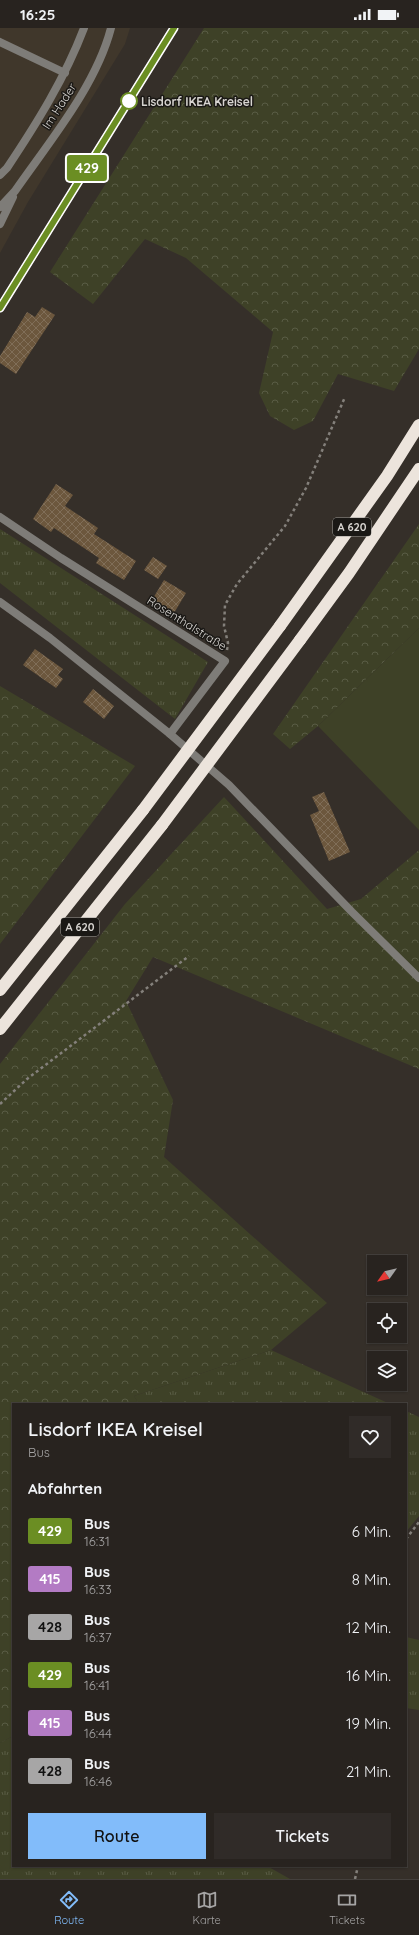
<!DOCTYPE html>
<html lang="de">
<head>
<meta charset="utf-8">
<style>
	body { margin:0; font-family:Quicksand,sans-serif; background:#302b28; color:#f1f3f6; height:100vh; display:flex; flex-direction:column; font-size:15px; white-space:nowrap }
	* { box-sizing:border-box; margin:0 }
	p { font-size:13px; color:#a5a4a4 }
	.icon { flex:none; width:22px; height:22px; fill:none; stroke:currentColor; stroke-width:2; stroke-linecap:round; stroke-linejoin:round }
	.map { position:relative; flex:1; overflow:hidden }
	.sheet { position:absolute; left:12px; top:1375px; width:395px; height:464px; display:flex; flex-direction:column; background:#28231f; border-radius:0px; box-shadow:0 1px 3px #0004,0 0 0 1px #44403d }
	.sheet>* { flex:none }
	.badge { padding:0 8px; border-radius:3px; font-size:14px; line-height:26px }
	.needle { width:26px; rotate:236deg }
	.tools { position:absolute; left:367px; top:1227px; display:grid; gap:8px }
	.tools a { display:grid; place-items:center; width:40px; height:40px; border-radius:0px; background:#28231f; box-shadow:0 1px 3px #0004,0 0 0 1px #44403d; font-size:20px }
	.map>.badge { position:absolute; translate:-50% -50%; box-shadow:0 0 0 2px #fff }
	h2 { padding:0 16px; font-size:15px; line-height:36px }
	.round { display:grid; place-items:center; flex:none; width:42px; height:42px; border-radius:0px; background:#302b28 }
	.summary { display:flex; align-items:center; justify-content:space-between; height:68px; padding:0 16px }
	h1 { font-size:19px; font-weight:600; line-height:30px }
	.button { display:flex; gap:8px; margin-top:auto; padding:8px 16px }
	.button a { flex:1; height:46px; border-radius:0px; background:#82bcfa; color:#111; font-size:16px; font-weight:600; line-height:46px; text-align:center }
	.button a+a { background:#302b28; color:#f1f3f6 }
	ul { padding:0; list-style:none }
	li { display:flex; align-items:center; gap:12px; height:48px; padding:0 16px }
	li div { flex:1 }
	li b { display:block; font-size:15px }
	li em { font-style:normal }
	li .badge { min-width:44px; font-weight:700; text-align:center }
	.status { display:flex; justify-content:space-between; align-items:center; height:28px; padding:0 20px; background:#28231f; direction:ltr }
	.status svg { height:11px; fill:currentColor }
	.tab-bar { display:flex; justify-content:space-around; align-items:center; height:56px; border-top:1px solid #44403d; background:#28231f; font-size:11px; color:#a5a4a4 }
	.tab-bar a { display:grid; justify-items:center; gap:2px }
	.tab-bar .current { color:#82bcfa }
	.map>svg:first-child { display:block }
	.built { fill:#40372b }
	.grass { fill:url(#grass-tufts) }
	.forest { fill:url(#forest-crowns) }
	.garden { fill:#3e4127 }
	.building { fill:url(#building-cross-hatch) }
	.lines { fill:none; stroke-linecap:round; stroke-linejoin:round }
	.path { stroke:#84807b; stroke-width:2.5; stroke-dasharray:3 3; stroke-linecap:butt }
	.lane { stroke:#7e7c78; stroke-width:8 }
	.street { stroke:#7e7c78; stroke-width:8 }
	.secondary { stroke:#aba6a1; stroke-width:8 }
	.highway { stroke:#ece4dc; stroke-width:12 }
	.highway-bridge { stroke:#ece4dc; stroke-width:12 }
	.line-casing { stroke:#fff; stroke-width:9 }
	.line { stroke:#6b8e23; stroke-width:6 }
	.stop-dot { fill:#fff; stroke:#6b8e23; stroke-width:2 }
	.labels { text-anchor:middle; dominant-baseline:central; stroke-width:3; stroke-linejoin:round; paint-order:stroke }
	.shield { fill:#1a1815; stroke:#9e9c98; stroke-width:1 }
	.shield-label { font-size:11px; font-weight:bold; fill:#d7d4d0 }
	.stop-label { font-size:12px; font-weight:bold; fill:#d7d4d0; stroke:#1a1815; text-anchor:start }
	.street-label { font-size:12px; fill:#d7d4d0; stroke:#1a1815 }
</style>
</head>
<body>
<div class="status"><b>16:25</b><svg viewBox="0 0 49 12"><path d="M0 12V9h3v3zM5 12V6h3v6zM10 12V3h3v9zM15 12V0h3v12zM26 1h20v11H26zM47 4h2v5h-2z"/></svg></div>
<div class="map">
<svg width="419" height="1851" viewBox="0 0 419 1851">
	<defs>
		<pattern id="grass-tufts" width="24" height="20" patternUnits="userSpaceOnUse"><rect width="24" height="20" fill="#3e4127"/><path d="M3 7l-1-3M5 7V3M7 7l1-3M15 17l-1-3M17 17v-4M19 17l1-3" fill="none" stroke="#595c45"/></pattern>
		<pattern id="forest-crowns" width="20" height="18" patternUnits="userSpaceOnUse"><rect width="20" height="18" fill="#3e4127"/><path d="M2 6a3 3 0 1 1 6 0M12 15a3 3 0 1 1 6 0" fill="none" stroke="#595c45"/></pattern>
		<pattern id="building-cross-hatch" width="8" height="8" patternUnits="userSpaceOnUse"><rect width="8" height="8" fill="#6c573d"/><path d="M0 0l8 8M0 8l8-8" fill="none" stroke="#806e58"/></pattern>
	</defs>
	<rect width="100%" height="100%" fill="#352f29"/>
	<!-- built -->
	<path class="built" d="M0 0H130L125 16 28 174 0 225Z"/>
	<!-- grass -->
	<path class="grass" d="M0 501 208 634 175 691 0 555Z
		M271 1322 390 1376H139L134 1368Z
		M406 1383 419 1389V1488L406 1504Z
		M406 1609 419 1612V1682L406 1680Z
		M13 1708V1838H267L290 1851H0V1715Z"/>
	<!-- forest -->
	<path class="forest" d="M204 0H419V321L394 363 338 346 313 393 294 402 270 388 259 365 273 304 186 230 145 211 93 276 50 244Z
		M419 496V600L318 698 290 721 273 706Z
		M0 658 135 738 0 916Z
		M224 769 327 881 361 871 419 822V1041L153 929 126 973 173 1072 164 1129 327 1275 271 1322 134 1368 139 1376H13V1708L0 1715V1036L125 876Z"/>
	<!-- garden -->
	<path class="garden" d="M419 600V802L318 698Z"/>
	<!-- building -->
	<path class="building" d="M42 279 55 287 16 346 0 335V328L27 284 35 289Z
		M56 456 73 467 65 478 98 500 94 506 136 533 124 552 96 535 99 530 54 500 51 504 33 491Z
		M153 529 167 538 158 551 144 542Z
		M164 552 186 565 174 585 152 572Z
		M35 621 63 641 58 647 63 651 56 660 23 637Z
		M93 661 114 678 104 691 83 674Z
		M324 764 350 824 329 833 310 787 319 783 312 769Z"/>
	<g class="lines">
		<!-- path -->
		<path class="path" d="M227 622 228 615 224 598 225 577 237 556 285 498 306 460 345 369
			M0 1076 27 1051 189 928
			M406 1511 419 1494
			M355 1851 358 1838"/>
		<!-- lane -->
		<path class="lane" d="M0 14 65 45
			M0 147 7 140C37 95 65 50 84 0
			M0 179 15 163C49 114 96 58 111 0
			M0 196 13 169
			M0 489 61 530 225 633 170 706 229 757 352 884 419 950"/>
		<!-- street -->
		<path class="street" d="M0 574 50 610 170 706"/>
		<!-- secondary -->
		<path class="secondary" d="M0 280 174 0"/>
		<!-- highway -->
		<path class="highway" d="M280 598 387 448 419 397
			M300 612 349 545 419 441
			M0 962 143 782
			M0 1001 162 797"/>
		<!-- highway-bridge -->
		<path class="highway-bridge" d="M143 782 280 598
			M162 797 300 612"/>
	</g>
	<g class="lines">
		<defs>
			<path id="line" d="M0 280 174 0"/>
		</defs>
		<!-- line casing -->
		<use href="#line" class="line-casing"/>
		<!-- line -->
		<use href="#line" class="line"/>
	</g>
	<!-- markers -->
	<circle class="stop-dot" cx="129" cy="73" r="8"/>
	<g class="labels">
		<!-- shield labels -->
		<g class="shield">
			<rect x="333" y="490" width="38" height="18" rx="3"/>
			<rect x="61" y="890" width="38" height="18" rx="3"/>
		</g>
		<g class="shield-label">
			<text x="352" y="499">A 620</text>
			<text x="80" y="899">A 620</text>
		</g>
		<!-- stop labels -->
		<g class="stop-label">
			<text x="141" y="73">Lisdorf IKEA Kreisel</text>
		</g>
		<!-- street labels -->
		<g class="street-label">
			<text transform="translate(59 78) rotate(-57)">Im Hader</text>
			<text transform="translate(187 595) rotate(32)">Rosenthalstraße</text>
		</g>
	</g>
</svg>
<div class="tools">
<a><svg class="needle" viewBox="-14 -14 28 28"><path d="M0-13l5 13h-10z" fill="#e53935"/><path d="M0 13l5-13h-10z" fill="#a5a4a4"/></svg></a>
<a><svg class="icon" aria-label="locate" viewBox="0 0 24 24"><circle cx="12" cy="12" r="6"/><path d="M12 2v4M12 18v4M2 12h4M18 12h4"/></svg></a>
<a><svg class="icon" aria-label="layers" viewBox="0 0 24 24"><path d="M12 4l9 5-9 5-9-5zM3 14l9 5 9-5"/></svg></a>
</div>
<b class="badge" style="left:87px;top:140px;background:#6b8e23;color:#fff">429</b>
<section class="sheet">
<div class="summary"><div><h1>Lisdorf IKEA Kreisel</h1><p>Bus</p></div><a class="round"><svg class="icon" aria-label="heart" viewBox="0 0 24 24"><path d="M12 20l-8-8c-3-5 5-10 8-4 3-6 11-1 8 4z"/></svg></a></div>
<h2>Abfahrten</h2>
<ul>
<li><span class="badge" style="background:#6b8e23;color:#fff">429</span><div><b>Bus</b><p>16:31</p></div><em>6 Min.</em></li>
<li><span class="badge" style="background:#b37bc4;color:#fff">415</span><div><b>Bus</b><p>16:33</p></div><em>8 Min.</em></li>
<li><span class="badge" style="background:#a7a6a6;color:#111">428</span><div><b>Bus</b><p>16:37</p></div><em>12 Min.</em></li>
<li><span class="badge" style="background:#6b8e23;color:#fff">429</span><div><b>Bus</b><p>16:41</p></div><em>16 Min.</em></li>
<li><span class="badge" style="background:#b37bc4;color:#fff">415</span><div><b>Bus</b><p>16:44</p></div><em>19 Min.</em></li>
<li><span class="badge" style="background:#a7a6a6;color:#111">428</span><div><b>Bus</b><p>16:46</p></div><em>21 Min.</em></li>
</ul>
<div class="button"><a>Route</a><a>Tickets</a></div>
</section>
</div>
<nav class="tab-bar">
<a class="current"><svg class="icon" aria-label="directions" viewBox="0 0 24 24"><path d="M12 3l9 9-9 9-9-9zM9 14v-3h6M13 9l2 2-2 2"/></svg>Route</a>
<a><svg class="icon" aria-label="map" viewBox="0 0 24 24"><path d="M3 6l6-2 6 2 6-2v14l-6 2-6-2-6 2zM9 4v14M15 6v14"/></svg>Karte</a>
<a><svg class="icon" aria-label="tickets" viewBox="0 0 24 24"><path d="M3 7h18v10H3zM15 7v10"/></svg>Tickets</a>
</nav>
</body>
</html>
